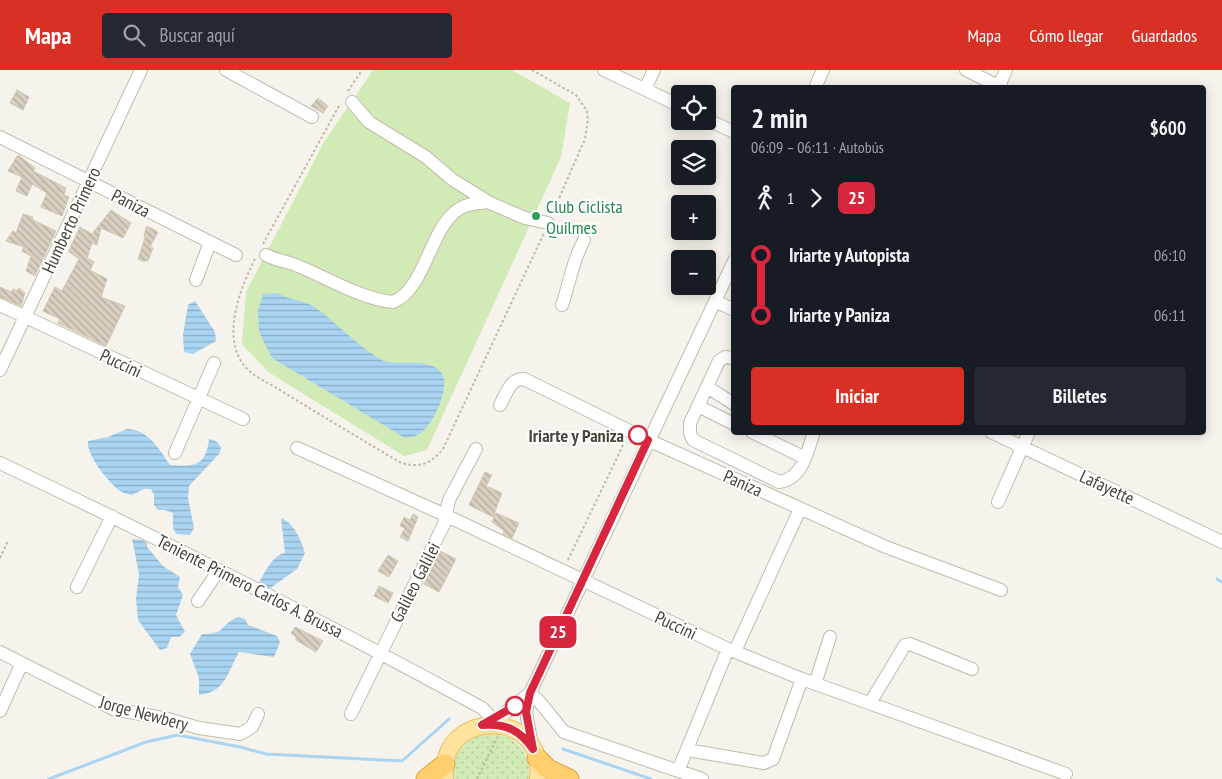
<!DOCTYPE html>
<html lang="es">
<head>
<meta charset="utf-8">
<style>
	body { margin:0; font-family:"PT Sans Narrow",sans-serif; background:#242831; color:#f1f3f6; height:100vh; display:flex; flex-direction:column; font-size:19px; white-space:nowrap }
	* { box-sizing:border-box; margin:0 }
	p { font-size:16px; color:#9ea1a6 }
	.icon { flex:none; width:28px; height:28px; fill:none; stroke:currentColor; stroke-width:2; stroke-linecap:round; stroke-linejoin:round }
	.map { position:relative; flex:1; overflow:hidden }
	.side { position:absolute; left:731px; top:15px; width:475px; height:350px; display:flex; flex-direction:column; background:#171b24; border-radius:5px; box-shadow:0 2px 12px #0003 }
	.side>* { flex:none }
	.badge { padding:0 10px; border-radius:8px; font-size:18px; line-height:32px }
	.controls { position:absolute; left:671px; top:15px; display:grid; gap:10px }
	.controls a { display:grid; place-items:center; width:45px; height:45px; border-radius:5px; background:#171b24; box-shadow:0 2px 12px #0003; font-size:25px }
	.map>.badge { position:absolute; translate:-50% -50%; box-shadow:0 0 0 2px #fff }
	.legs { display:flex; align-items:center; gap:8px; height:55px; padding:0 20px; font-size:16px }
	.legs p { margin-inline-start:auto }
	.head { display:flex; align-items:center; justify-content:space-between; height:85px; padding:0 20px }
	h1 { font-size:28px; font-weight:600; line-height:38px }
	.action { display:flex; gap:10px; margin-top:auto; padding:10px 20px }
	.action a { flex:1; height:58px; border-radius:5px; background:#d93025; color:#fff; font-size:20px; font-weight:600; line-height:58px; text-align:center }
	.action a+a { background:#242831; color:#f1f3f6 }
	ul { padding:0 20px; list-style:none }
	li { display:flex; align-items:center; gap:18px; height:60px; font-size:19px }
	li i { display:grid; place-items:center; width:8px; height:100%; margin:0 6px; background:currentColor }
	li i::after { content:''; width:12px; height:12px; margin:-6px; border:4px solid; border-radius:50%; background:#171b24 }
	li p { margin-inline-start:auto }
	li:first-child i { background:linear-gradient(#0000 50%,currentColor 0) }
	li:last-child i { background:linear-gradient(currentColor 50%,#0000 0) }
	header { display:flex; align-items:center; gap:30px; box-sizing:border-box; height:70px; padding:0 25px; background:#d93025; color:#fff }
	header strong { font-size:24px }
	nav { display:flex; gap:28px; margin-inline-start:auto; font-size:18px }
	.search { width:350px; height:45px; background:#242831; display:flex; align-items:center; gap:12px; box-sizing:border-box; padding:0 18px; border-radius:5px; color:#9ea1a6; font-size:19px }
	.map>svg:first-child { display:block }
	.grass { fill:url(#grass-dots) }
	.park { fill:#d2eab5 }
	.water { fill:url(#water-rules) }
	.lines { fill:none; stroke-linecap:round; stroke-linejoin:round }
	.stream { stroke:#a9d4f2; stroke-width:3 }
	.building { fill:url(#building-back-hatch); stroke:#d3c7b4 }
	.minor-casing { stroke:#c2bbae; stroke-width:14 }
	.major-casing { stroke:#e6c16a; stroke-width:18 }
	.highway-casing { stroke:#e0a43c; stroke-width:21 }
	.path { stroke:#c4b79f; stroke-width:2; stroke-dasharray:2.5 2.5; stroke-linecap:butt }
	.minor { stroke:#fff; stroke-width:12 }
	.major { stroke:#ffe39c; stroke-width:16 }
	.highway { stroke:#ffcf6e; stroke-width:19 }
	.line-1-casing { stroke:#fff; stroke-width:11 }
	.line-1 { stroke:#d7263d; stroke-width:8 }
	.leisure-dot { fill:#2e9e5b; stroke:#fff; stroke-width:2 }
	.stop-1-dot { fill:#fff; stroke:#d7263d; stroke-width:2.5 }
	.labels { text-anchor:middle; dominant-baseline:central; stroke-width:4; stroke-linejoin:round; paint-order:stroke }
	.street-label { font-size:18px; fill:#4b4439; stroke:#fff }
	.leisure-label { font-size:18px; fill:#27864d; stroke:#fff; text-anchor:start }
	.stop-label { font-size:18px; font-weight:bold; fill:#4b4439; stroke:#fff; text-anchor:end }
</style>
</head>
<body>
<header>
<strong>Mapa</strong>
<div class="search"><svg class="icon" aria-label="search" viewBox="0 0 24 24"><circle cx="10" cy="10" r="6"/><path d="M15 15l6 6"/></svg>Buscar aquí</div>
<nav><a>Mapa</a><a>Cómo llegar</a><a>Guardados</a></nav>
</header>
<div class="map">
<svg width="1222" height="709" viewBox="0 0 1222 709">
	<defs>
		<pattern id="grass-dots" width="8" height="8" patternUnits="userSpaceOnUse" patternTransform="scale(1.25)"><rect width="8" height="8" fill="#d2eab5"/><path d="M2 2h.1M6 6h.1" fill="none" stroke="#b6ca9c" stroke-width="1.8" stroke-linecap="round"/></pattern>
		<pattern id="water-rules" width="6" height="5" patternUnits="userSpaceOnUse" patternTransform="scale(1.25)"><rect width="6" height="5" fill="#a9d4f2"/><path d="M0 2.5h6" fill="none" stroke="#8caec5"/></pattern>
		<pattern id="building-back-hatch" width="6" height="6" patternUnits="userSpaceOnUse" patternTransform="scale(1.25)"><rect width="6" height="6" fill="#d8cfc1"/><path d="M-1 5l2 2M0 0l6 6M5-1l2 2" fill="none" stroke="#b1aa9e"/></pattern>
	</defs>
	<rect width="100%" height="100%" fill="#f6f3ec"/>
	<!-- grass -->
	<path class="grass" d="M487 663C514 664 532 681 529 709H453C450 685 464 669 487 663Z"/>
	<!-- park -->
	<path class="park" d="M373 0H512L570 33 561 87 427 380 404 386 268 302 242 274 246 222 324 72Z"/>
	<!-- water -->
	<path class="water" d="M277 223C289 230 305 230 316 238 337 253 360 278 382 290 394 297 426 287 440 301 453 313 433 357 419 364 415 367 409 367 405 368L272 288 259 262 258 240 263 224Z
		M195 231 215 262 216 271 193 284 184 282 183 265 188 235Z
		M127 359C148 359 160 380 170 395 195 397 206 396 209 369 216 370 218 372 221 378L220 383 189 416 188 428 194 458 190 465 176 464 173 458V443L165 440H158L154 435V425L151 419H144L132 425C128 424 123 423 120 421 109 413 86 385 88 371L108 367Z
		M281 448C294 453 301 470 305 483L297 499 269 519 258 514C265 503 272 485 285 483Z
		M132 469 143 470 147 473V477L163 496 180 507 178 517 183 525 176 545 185 562 179 567H171L167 578 160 580 138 550 136 529 139 504Z
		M238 547 245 549 248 555 277 566 280 572 274 587 239 582C227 603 226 622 199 625V608L190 584 202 564C227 564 219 555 238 547Z"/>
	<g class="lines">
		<!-- stream -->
		<path class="stream" d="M1217 509 1222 512
			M563 679 651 709
			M49 709 146 672 178 665 240 677 266 684 402 691 449 649"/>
	</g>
	<!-- building -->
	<path class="building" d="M17 20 29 27 23 40 10 33Z
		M318 28 328 36 323 43 311 36Z
		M18 85 35 98 33 101 66 118 64 125 69 127 62 146 41 137 47 123 32 114 27 126 16 121 22 107 8 101Z
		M111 140 131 153 123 168 101 158 97 175 92 173 87 188 94 192 90 200 107 209 101 227 125 236 106 276 58 253 60 249 43 241 55 217 62 221 79 189 69 182V180L80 157 92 164Z
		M23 144 33 147 32 149 39 153 56 161 35 206 26 201 31 186 22 181 24 177 6 171 13 161 16 163Z
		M147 156 158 162 150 177 153 178 148 191H142L138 189 145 168 144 164Z
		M0 217 11 222 13 219 17 221 19 218 25 223 21 236 0 227Z
		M485 402 492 405 486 416 502 423 493 447 469 435Z
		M496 443 519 453 512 468 503 464 504 461 492 452Z
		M413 444 418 447 408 471 400 467 405 458 400 456 404 447 410 450Z
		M440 481 456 489 439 522 424 514Z
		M388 485 398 491 389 507 378 501Z
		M379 516 393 523 388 533 374 526Z
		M295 557 323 571 316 582 296 570V567L291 563Z"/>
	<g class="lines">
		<defs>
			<path id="minor" d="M226 0 312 47
				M604 0 680 36
				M966 0 1002 18
				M999 16 1006 0
				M815 18 823 0
				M645 19 654 0
				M352 32 369 52 426 87 453 110 490 133 525 148 548 153
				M708 50 734 62
				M0 67 236 185
				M266 185C277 191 287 191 298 196 328 208 361 229 393 232 428 218 430 149 465 136 472 133 481 133 488 132
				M196 210 210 172
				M715 231 734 240
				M0 235 243 349
				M562 235C570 212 572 192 584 170
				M734 288 725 287 719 291 690 353V363L693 370 779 412C803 409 807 382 814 362
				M0 300 141 0
				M707 317 734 334
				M500 335C506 325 510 308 524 309L648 370 886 477 1001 520
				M698 336 734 354
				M752 362 805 388
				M991 362 1222 472
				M297 378 445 445 728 579 802 609 1066 704
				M175 383 214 293
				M0 393C163 470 324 552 482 638L494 650
				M998 432 1029 362
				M77 517 112 446
				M198 531 219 500
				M735 581 800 439
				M0 582 113 639 168 649 199 658 240 664 252 657 258 644
				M815 614 830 567
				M530 623 538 630 564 662 702 709
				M870 633 905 575 910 574 972 599
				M0 641 22 593
				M351 644 444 454 449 430 476 379
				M487 653 500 647 530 623
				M532 676 526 642 530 623 734 191
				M687 680 764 693 773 689 802 609
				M678 701 728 579"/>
			<path id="major" d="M445 709C436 638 548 637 538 709"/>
			<path id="highway" d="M537 688 548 699 569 709
				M426 709 445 694"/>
		</defs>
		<!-- minor casing -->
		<use href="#minor" class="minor-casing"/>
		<!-- major casing -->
		<use href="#major" class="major-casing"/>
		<!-- highway casing -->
		<use href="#highway" class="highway-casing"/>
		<!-- path -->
		<path class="path" d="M532 0 576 25 587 41 588 49 585 69 553 142
			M348 21 362 0
			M263 174 340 34
			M255 189C241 217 223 261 241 291 249 305 267 312 280 320 320 345 361 369 401 393 421 398 430 394 443 379L544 163
			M0 488 8 471
			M568 490 625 371
			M477 709 497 668"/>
		<!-- minor -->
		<use href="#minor" class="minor"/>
		<!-- major -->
		<use href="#major" class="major"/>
		<!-- highway -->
		<use href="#highway" class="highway"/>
	</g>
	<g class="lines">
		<defs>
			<path id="line-1" d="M515 636 482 655C505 653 520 660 533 679L526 642 530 623 648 370 638 365"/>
		</defs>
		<!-- line-1 casing -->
		<use href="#line-1" class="line-1-casing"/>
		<!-- line-1 -->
		<use href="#line-1" class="line-1"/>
	</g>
	<!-- markers -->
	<circle class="leisure-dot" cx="536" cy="146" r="5"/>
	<g class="stop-1-dot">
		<circle cx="638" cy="365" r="9"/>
		<circle cx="515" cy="636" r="9"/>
	</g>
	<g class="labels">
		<!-- street labels -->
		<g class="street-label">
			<text transform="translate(131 133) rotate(27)">Paniza</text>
			<text transform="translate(71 150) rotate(-65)">Humberto Primero</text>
			<text transform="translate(121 293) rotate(25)">Puccini</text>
			<text transform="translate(743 413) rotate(24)">Paniza</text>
			<text transform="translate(1107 417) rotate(25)">Lafayette</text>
			<text transform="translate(415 512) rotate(-63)">Galileo Galilei</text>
			<text transform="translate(250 516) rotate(27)">Teniente Primero Carlos A. Brussa</text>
			<text transform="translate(676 555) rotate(25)">Puccini</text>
			<text transform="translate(144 643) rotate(15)">Jorge Newbery</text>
		</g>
		<!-- leisure labels -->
		<g class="leisure-label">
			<text x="546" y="136">Club Ciclista<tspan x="546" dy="21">Quilmes</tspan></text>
		</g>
		<!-- stop labels -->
		<g class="stop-label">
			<text x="624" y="365">Iriarte y Paniza</text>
		</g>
	</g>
</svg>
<div class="controls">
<a><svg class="icon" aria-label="locate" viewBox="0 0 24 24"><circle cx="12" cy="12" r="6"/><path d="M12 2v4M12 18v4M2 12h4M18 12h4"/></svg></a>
<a><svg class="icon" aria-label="layers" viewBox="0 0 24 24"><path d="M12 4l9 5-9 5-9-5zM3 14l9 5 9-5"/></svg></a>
<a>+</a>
<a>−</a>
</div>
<b class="badge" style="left:558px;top:562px;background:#d7263d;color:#fff">25</b>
<section class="side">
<div class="head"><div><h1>2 min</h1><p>06:09 – 06:11 · Autobús</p></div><b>$600</b></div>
<div class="legs"><svg class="icon" aria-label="walk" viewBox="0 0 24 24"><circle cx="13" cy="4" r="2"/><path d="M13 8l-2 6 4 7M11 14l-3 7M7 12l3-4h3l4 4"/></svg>1<svg class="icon" aria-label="forward" viewBox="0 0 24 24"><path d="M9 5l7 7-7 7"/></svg><b class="badge" style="background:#d7263d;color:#fff">25</b></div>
<ul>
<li><i style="color:#d7263d"></i><b>Iriarte y Autopista</b><p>06:10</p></li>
<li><i style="color:#d7263d"></i><b>Iriarte y Paniza</b><p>06:11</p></li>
</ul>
<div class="action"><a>Iniciar</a><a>Billetes</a></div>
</section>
</div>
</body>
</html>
